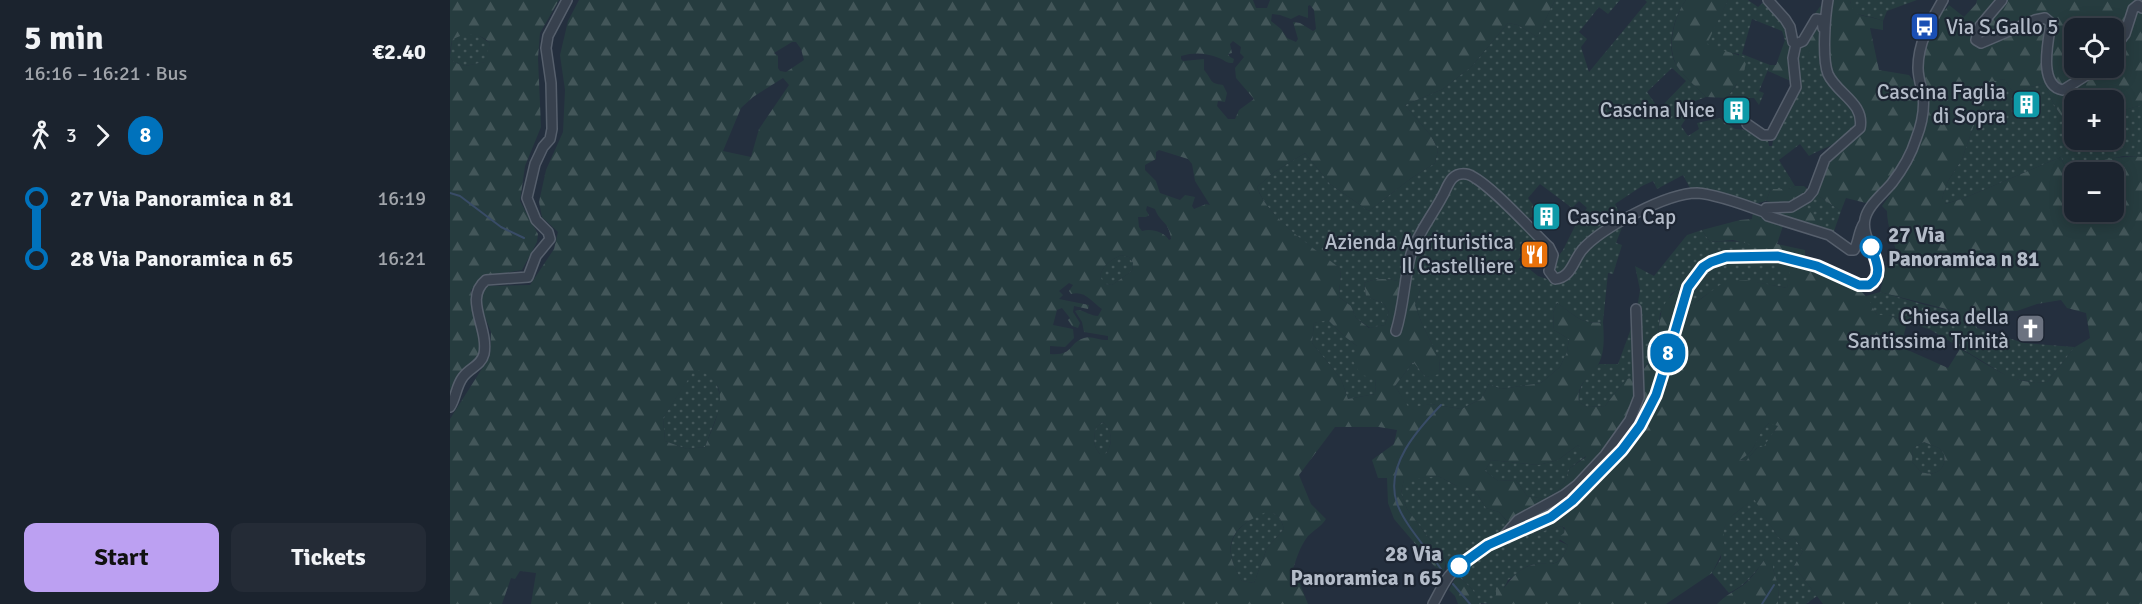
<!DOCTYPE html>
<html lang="en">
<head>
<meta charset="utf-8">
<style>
	body { margin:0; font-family:Signika,sans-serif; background:#242b36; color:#f1f3f6; height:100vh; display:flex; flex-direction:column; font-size:22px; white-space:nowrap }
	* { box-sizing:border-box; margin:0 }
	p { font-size:20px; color:#a0a4aa }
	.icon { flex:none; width:33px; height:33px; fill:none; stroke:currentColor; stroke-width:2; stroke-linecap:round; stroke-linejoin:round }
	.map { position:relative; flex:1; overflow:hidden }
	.drawer { display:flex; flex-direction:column; background:#1b232e; width:450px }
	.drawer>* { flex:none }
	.badge { padding:0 12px; border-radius:20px; font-size:21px; line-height:39px }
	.controls { position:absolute; left:1614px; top:18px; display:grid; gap:12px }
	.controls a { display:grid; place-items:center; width:60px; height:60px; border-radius:12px; background:#1b232e; box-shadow:0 3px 15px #0003,0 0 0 2px #39404a; font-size:30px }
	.map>.badge { position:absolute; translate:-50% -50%; box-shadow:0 0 0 3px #fff }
	.legs { display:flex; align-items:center; gap:9px; height:66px; padding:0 24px; font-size:20px }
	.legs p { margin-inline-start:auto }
	.summary { display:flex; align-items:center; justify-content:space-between; height:102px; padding:0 24px }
	h1 { font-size:33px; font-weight:700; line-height:45px }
	.button { display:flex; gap:12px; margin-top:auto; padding:12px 24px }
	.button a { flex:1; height:69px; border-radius:12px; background:#bca0f2; color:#111; font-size:24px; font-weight:700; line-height:69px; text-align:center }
	.button a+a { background:#242b36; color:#f1f3f6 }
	ul { padding:0 24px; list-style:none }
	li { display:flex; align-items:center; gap:21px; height:60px; font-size:22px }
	li i { display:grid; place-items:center; width:9px; height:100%; margin:0 8px; background:currentColor }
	li i::after { content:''; width:15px; height:15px; margin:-8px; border:4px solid; border-radius:50%; background:#1b232e }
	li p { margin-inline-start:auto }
	li:first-child i { background:linear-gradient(#0000 50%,currentColor 0) }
	li:last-child i { background:linear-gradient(currentColor 50%,#0000 0) }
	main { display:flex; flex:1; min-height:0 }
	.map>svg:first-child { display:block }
	.grass { fill:url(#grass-dots); fill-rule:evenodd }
	.forest { fill:url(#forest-firs); fill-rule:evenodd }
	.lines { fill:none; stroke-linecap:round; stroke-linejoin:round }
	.stream { stroke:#394c67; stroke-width:2 }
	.minor-casing { stroke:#565f6c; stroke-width:12 }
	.minor { stroke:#38414e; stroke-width:9 }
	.line-1-casing { stroke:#fff; stroke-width:14 }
	.line-1 { stroke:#0072bc; stroke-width:9 }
	.stop-1-dot { fill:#fff; stroke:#0072bc; stroke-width:3 }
	.labels { text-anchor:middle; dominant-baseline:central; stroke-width:4.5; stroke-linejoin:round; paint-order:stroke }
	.poi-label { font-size:21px; fill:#b4bcc9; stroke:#1d2633; text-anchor:end }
	.stop-label { font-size:21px; font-weight:bold; fill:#b4bcc9; stroke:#1d2633; text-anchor:start }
</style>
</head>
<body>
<main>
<section class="drawer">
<div class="summary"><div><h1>5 min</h1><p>16:16 – 16:21 · Bus</p></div><b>€2.40</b></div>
<div class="legs"><svg class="icon" aria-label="walk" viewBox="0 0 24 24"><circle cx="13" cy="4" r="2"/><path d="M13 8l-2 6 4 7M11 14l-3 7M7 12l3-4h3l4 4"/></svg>3<svg class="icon" aria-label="forward" viewBox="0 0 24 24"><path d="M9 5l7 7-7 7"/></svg><b class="badge" style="background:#0072bc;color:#fff">8</b></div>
<ul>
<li><i style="color:#0072bc"></i><b>27 Via Panoramica n 81</b><p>16:19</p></li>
<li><i style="color:#0072bc"></i><b>28 Via Panoramica n 65</b><p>16:21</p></li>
</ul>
<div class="button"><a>Start</a><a>Tickets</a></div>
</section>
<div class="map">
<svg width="1692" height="604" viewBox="0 0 1692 604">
	<defs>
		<pattern id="grass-dots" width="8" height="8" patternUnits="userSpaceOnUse" patternTransform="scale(1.5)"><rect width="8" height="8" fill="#263c3f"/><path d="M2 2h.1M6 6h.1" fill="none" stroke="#435659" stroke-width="1.8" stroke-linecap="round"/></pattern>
		<pattern id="forest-firs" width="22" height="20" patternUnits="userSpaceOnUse" patternTransform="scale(1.5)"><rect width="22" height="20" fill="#263c3f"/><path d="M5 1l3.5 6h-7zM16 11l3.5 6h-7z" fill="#435659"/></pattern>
	</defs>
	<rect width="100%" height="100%" fill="#242f3e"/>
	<!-- grass -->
	<path class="grass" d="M1105 0H1170L1158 14 1149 7 1129 32 1137 39 1131 47 1139 72 1197 2 1195 0H1236C1224 16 1215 48 1227 66 1234 77 1247 87 1256 97L1240 103 1239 114 1231 126 1238 136 1249 129 1247 123 1270 118 1285 129 1296 130 1298 127 1318 140 1319 146H1322L1324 136 1334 111 1347 89 1349 80 1345 58 1371 47C1372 62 1374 78 1385 90 1391 98 1400 103 1406 112 1412 138 1376 146 1359 156L1350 144 1329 160 1345 186 1338 189H1321L1316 201 1301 205 1252 190H1241L1233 175 1207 189 1203 181 1192 186 1165 204 1172 219 1132 246 1115 273 1109 277 1103 275 1101 266 1113 250 1128 220 1137 208 1129 201 1122 208 1090 184 1078 198 1090 214 1074 220C1059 203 1038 176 1014 172V175C1033 179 1073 224 1088 239L1076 249 1068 260 1088 276 1103 281 1111 279 1122 273 1138 247 1174 222 1166 243 1172 245 1163 274 1158 273 1153 322C1131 325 1125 315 1107 303L1103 313 1104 330 1119 339 1117 352 1110 367 1091 383 1051 389 1039 384 1031 399 1011 409 980 404 959 409 945 386 963 362 976 377 990 373 989 358 972 324 965 305 971 287C951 282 933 274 914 283L916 296 934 304 939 312 935 325 920 328 906 318 901 306 889 297 891 269C864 249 818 219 807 187L824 172 855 153 880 184 919 211 960 179 985 163 988 150 982 137 955 105 993 89 1022 66 1058 23 1068 25 1087 37ZM1222 68 1236 81 1209 109 1197 92Z
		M1278 0H1298L1308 7 1316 0 1337 25 1339 39 1335 40 1332 31 1302 19 1292 54 1320 65 1309 91 1314 93 1309 105 1304 98H1277L1287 84 1289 54 1270 51 1256 44Z
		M1400 0H1467L1437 11 1433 21C1422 16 1415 17 1405 13L1401 7Z
		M19 33 28 35 40 43 36 62 15 66 3 62 0 56 2 40 10 35Z
		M1554 79 1563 92 1595 83C1601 102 1610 116 1624 130V140H1664V128L1668 126 1674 110 1692 105V157L1673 156 1639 165 1631 172 1618 175 1611 157 1512 199 1494 204 1492 197 1498 181 1512 159 1539 82Z
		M1364 193 1391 211 1383 234 1368 228 1351 206Z
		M1252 230 1260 242C1284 240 1307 242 1328 253H1281L1252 263 1245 269 1232 286 1221 294 1210 314 1208 336 1202 356 1188 377 1176 379 1155 406 1137 407 1129 402C1127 385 1139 375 1149 364H1168L1186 315 1190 290 1185 266 1204 276 1237 235Z
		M671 255 679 257 683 263 682 271 662 285 653 284 650 276C653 265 661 260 671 255Z
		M1328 259 1341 271 1337 288C1279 277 1282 276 1234 311 1252 252 1276 261 1328 259Z
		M1430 292C1459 300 1489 311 1519 312L1527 328 1574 343 1625 347 1597 382 1586 383 1560 378 1481 330 1439 315H1427L1416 296Z
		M877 319 894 336 907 346 926 378 925 394 898 399 891 379 862 343 864 323Z
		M245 368 257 373 266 382 272 402 255 447 237 449 215 441 213 418Z
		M653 422C663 431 663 443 656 454H650C642 446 644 437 646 427Z
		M1322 422 1328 426 1314 447 1307 448 1296 461 1290 460C1294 457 1299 454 1302 450 1309 439 1307 434 1319 423Z
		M1474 442 1489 448 1494 454C1497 469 1486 477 1471 472L1462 462 1463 448Z
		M1128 445 1136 456 1120 468 1114 483 1108 490 1095 499 1077 496 1066 480 1048 481 1035 471 1041 460 1088 465 1108 460Z
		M988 476 1007 486H1016L1028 495 1036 508 1049 512 1060 525 1053 533 1027 548 999 571 996 572V561L957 509 951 493 954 479Z
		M1304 498 1328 537 1336 542 1344 537 1353 551 1344 566 1367 596 1356 604H1328L1329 588 1323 569V559H1315C1304 574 1296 585 1279 593L1262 573 1271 558 1272 534 1277 520Z
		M816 511C827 512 831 518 834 529L817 548 804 583 792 581C771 548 780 528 816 511Z
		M1112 526 1115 531 1109 541 1118 545C1108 574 1097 559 1078 566 1071 569 1065 576 1058 580 1056 587 1046 597 1041 604L1030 603 1022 589 1007 575 1015 564 1029 560 1028 556 1045 545 1078 531 1081 534Z"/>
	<!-- forest -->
	<path class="forest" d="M0 0H109L90 33 88 58 91 127 75 166 70 201 88 234 87 242 72 270 34 277 21 290C19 308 36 335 29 354 26 360 17 365 12 370 5 377 2 386 0 395V56L3 62 15 66 35 62 40 43C28 32 15 32 2 40L0 50Z
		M129 0H803L806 8H817L820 0H1105L1087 37 1068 25 1058 23 1022 66 993 89 955 105 982 137 988 150 985 163 960 179 919 211 880 184 855 153 824 172 807 187C817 218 865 249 891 269L889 297 901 306 906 318 919 328 935 325 939 312 934 304 916 296 914 283C933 274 951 282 971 287L965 305 972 324 989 358 990 374 976 377 963 362 945 386 959 408 980 404 1011 409 1031 399 1039 384 1051 389 1091 383 1110 367 1117 352 1119 339 1104 330 1103 313 1107 303C1125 315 1131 325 1153 322 1154 336 1155 353 1148 365 1139 378 1126 384 1129 402L1137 407 1155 406 1176 379 1188 377C1193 370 1198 364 1202 357 1216 328 1199 309 1232 286 1223 321 1215 358 1203 392 1189 431 1136 490 1101 513 1090 520 1076 524 1064 529L1049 512 1036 508 1028 495 1016 486H1007L988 476 954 480 951 493 957 509 996 561 994 571 985 567 944 519 938 503 937 478H928L922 460 944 444 947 430 929 427H885L849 475 861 504 876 519C871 527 864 530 858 536 850 546 846 560 842 572L850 584 858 604H81L86 573 70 571 65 579 61 578 52 604H0V419L40 356 41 332 31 307V296L36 286 80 285 104 249 108 232 92 217 89 202 96 170 113 132 115 90 110 55 118 21ZM860 5 864 10 866 29 863 31 850 23 843 22 848 39 846 42 837 38 831 29 821 21 822 14 830 15 841 19 849 15 858 18V6ZM783 41 791 47 790 53 794 57 785 68 786 78 804 99 789 110 785 119H778L767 106 768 101 775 102 777 93 773 85C758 83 763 80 754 70V59L733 61 731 59V56C745 52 756 53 769 58 776 61 776 63 783 63L784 59 780 57 778 54 782 53 780 44ZM342 42H346L351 49 354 60 336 72 330 71 328 68V56L324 53ZM333 78 339 85 309 129 301 157 273 151 291 108 303 97ZM709 150 738 159 742 164 745 181 760 205 756 204 744 209 742 206 745 197 735 195 730 200 710 193 706 181 695 170V165L706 159V152ZM697 206 705 209C710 223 719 221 721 239L719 240C714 232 702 228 692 231L689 227 688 217H696L699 215 696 210ZM671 255 679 257 683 263 682 271 662 285 654 284 650 276C653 265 661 260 671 255ZM619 283 623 285 619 291 621 294C635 290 642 302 652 309L648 316C641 316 635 311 628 310L625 311 632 322 634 332 658 336V340C650 341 642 335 634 338 618 343 624 356 600 354V346L615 347 624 338 623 329 603 325 607 310 612 308 620 318 618 320 622 326 628 328 630 323 623 312 624 306 638 309 639 305 609 299 613 295 609 291ZM878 320 894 336 907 346 903 361 911 375 926 378 925 394 898 399 891 379 862 343 864 323ZM245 369C287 383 266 418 255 447L237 449 215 441 213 418ZM653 422C663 432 663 443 656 454H650C642 446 644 437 646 427ZM1128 445 1136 457 1120 468 1114 483 1108 490 1095 499 1077 496 1066 480 1048 481 1035 471 1041 460 1088 465 1108 460ZM816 512C827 512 831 518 834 529L817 548 804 583 792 581C771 547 779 528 816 512Z
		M1236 0H1278L1257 44C1270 51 1284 52 1297 59L1293 75 1277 98 1256 97C1247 87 1234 77 1227 66 1216 48 1224 16 1236 0Z
		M1375 0H1400C1403 20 1417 14 1433 21V30L1420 28 1429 70 1459 75C1462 79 1466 83 1467 87 1479 117 1453 164 1434 188 1430 194 1422 198 1416 203L1396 198 1391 211 1364 193 1379 161 1414 123 1382 75 1371 48 1346 58 1343 82 1318 71 1320 65H1326L1335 40 1344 38 1350 40 1360 20Z
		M1527 0H1692V105L1674 110 1668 126 1664 128V100H1624V130C1610 116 1601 102 1595 83L1563 92 1554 79 1539 82 1512 159 1498 181 1492 197 1495 204 1512 199 1611 157 1618 175 1624 174V212H1664V172H1631C1646 158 1672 156 1692 157V604H1373L1344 566 1353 551 1344 537 1336 542 1328 537 1304 499C1285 514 1268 520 1275 547L1262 573 1216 604H1041L1046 595V587L1054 588C1060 580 1068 570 1079 566 1098 559 1108 574 1118 545L1108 538 1114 533 1115 528 1112 526 1081 534 1078 531 1103 520 1127 503 1186 440 1195 427 1209 396 1234 311 1270 285 1282 281 1296 280 1337 288 1340 271 1333 268 1328 259C1350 265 1400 278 1415 295 1420 300 1423 308 1427 315H1439L1457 322 1451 347 1498 368 1510 349C1539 364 1562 386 1597 382L1625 347 1640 338 1636 313 1617 308 1611 300 1587 304 1567 311 1508 312 1430 292 1437 265 1448 264C1447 244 1437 231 1437 211L1432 206 1440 195 1437 192 1457 165 1475 88 1471 69 1475 50 1478 36 1492 9 1495 10 1499 5 1514 17 1526 4ZM1624 28H1664V68H1624ZM1319 423 1328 426 1314 446 1307 448 1296 461 1290 460C1294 457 1299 454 1302 450 1309 439 1308 433 1319 423ZM1474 442 1489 448 1494 454C1497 469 1486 477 1471 472L1462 462 1463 448Z
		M1345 186H1354L1359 191 1344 202 1332 204 1316 201 1321 189H1338Z
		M1351 206 1363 214 1368 228 1321 214 1320 210Z
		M1303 211 1334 223 1327 244 1355 250V258L1283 240 1260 242 1252 230 1290 220 1302 219Z
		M1315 559H1323V569L1329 588 1328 604H1267C1277 594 1282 593 1292 586 1302 579 1308 568 1315 559Z
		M1007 575 1022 589 1031 604H1008L1005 596 999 590Z"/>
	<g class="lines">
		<!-- stream -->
		<path class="stream" d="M0 193 10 196 51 227 74 238
			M991 405C968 429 934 466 947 503 953 523 979 551 991 569
			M1003 584 1020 604
			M1312 604 1324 585"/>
		<defs>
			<path id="minor" d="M1318 0 1335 19 1340 27 1343 42 1346 44 1353 41 1366 19 1372 20 1373 28
				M1378 0C1375 17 1372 59 1378 74 1387 94 1415 103 1410 128L1375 159 1363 191 1358 197 1341 207 1316 208 1314 212 1318 216 1379 235 1400 250H1404C1409 242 1408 232 1414 223
				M1552 0 1530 26 1526 40 1531 43 1585 20 1595 18 1601 23C1598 42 1588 86 1613 90L1648 68
				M1664 48 1675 34 1683 9 1688 5 1692 8
				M1297 124 1313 135H1321L1346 87 1343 58 1346 44
				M946 331C954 306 954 279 961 254 968 233 982 216 992 197 998 187 1000 172 1016 174 1033 176 1083 232 1099 247L1103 255 1099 271 1105 279C1121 278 1123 261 1132 250 1151 228 1217 193 1247 193 1264 194 1298 206 1314 212
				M0 407C6 398 6 386 13 377 19 368 31 366 34 354 39 327 13 299 36 280L78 277 86 256 100 239 98 232 86 220 77 198 85 164 93 147 100 139 102 129 101 83 96 48 98 36 117 0
				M1055 535 1068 520 1114 495 1127 485 1155 455 1180 420 1189 397 1186 309
				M983 604C988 595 993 584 999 576 1025 544 1065 535 1100 517 1108 513 1115 507 1122 501L1172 450 1190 426 1206 395 1212 376 1237 287 1253 267 1261 262 1276 257 1328 256 1367 266 1409 285 1423 284C1438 263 1410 241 1415 219 1418 205 1433 194 1442 183 1452 170 1461 155 1466 139 1472 124 1475 111 1473 95 1471 86 1468 77 1468 68 1468 42 1481 21 1493 0"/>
		</defs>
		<!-- minor casing -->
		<use href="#minor" class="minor-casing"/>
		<!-- minor -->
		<use href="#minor" class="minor"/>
	</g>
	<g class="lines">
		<defs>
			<path id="line-1" d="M1009 566 1038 545 1101 517 1122 501 1172 450 1190 426 1206 395 1212 376 1238 287 1253 267 1261 262 1276 257 1328 256 1367 266 1409 285H1419C1434 276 1426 260 1421 247"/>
		</defs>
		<!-- line-1 casing -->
		<use href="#line-1" class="line-1-casing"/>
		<!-- line-1 -->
		<use href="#line-1" class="line-1"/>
	</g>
	<!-- icons -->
	<defs>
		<symbol id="bus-square" viewBox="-11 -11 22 22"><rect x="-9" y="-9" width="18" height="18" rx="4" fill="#1a4fb4" stroke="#1d2633"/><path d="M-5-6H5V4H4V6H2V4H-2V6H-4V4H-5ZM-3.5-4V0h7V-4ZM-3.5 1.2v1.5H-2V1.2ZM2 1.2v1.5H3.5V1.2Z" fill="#fff"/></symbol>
		<symbol id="building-square" viewBox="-11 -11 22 22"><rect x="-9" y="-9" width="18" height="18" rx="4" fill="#0f9aa8" stroke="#1d2633"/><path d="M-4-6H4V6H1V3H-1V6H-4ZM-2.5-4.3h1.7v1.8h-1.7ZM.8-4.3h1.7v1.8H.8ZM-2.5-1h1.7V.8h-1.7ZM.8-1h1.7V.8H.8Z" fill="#fff"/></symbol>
		<symbol id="restaurant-square" viewBox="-11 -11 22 22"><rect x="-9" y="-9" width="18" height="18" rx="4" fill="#e8710a" stroke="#1d2633"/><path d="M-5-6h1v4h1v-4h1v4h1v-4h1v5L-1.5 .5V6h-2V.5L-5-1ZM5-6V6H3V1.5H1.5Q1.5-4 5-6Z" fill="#fff"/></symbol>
		<symbol id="church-square" viewBox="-11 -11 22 22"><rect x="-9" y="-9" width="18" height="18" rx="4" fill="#6b7280" stroke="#1d2633"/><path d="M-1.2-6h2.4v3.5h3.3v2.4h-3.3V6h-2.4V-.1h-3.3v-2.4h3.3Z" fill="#fff"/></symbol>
	</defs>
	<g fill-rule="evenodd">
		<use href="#bus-square" x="1458" y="10" width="33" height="33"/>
		<use href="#building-square" x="1560" y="88" width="33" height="33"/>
		<use href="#building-square" x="1270" y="94" width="33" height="33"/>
		<use href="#building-square" x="1080" y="200" width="33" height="33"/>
		<use href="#restaurant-square" x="1068" y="238" width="33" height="33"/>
		<use href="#church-square" x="1564" y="312" width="33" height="33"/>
	</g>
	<!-- markers -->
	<g class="stop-1-dot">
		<circle cx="1421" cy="247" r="10"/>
		<circle cx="1009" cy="566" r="10"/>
	</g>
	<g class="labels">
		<!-- poi labels -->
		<g class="poi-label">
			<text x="1496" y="27" text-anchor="start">Via S.Gallo 5</text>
			<text x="1556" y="92">Cascina Faglia<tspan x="1556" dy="24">di Sopra</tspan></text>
			<text x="1265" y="110">Cascina Nice</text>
			<text x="1117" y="217" text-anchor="start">Cascina Cap</text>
			<text x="1064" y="242">Azienda Agrituristica<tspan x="1064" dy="24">Il Castelliere</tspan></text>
			<text x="1559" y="317">Chiesa della<tspan x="1559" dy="24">Santissima Trinità</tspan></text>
		</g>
		<!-- stop labels -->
		<g class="stop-label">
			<text x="1438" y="235">27 Via<tspan x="1438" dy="24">Panoramica n 81</tspan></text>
			<text x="992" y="554" text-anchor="end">28 Via<tspan x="992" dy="24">Panoramica n 65</tspan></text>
		</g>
	</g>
</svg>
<div class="controls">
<a><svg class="icon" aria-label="locate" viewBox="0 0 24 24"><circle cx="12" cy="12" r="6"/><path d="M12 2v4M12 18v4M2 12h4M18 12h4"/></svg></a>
<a>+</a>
<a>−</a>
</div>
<b class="badge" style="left:1218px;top:353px;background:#0072bc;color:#fff">8</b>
</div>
</main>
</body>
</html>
